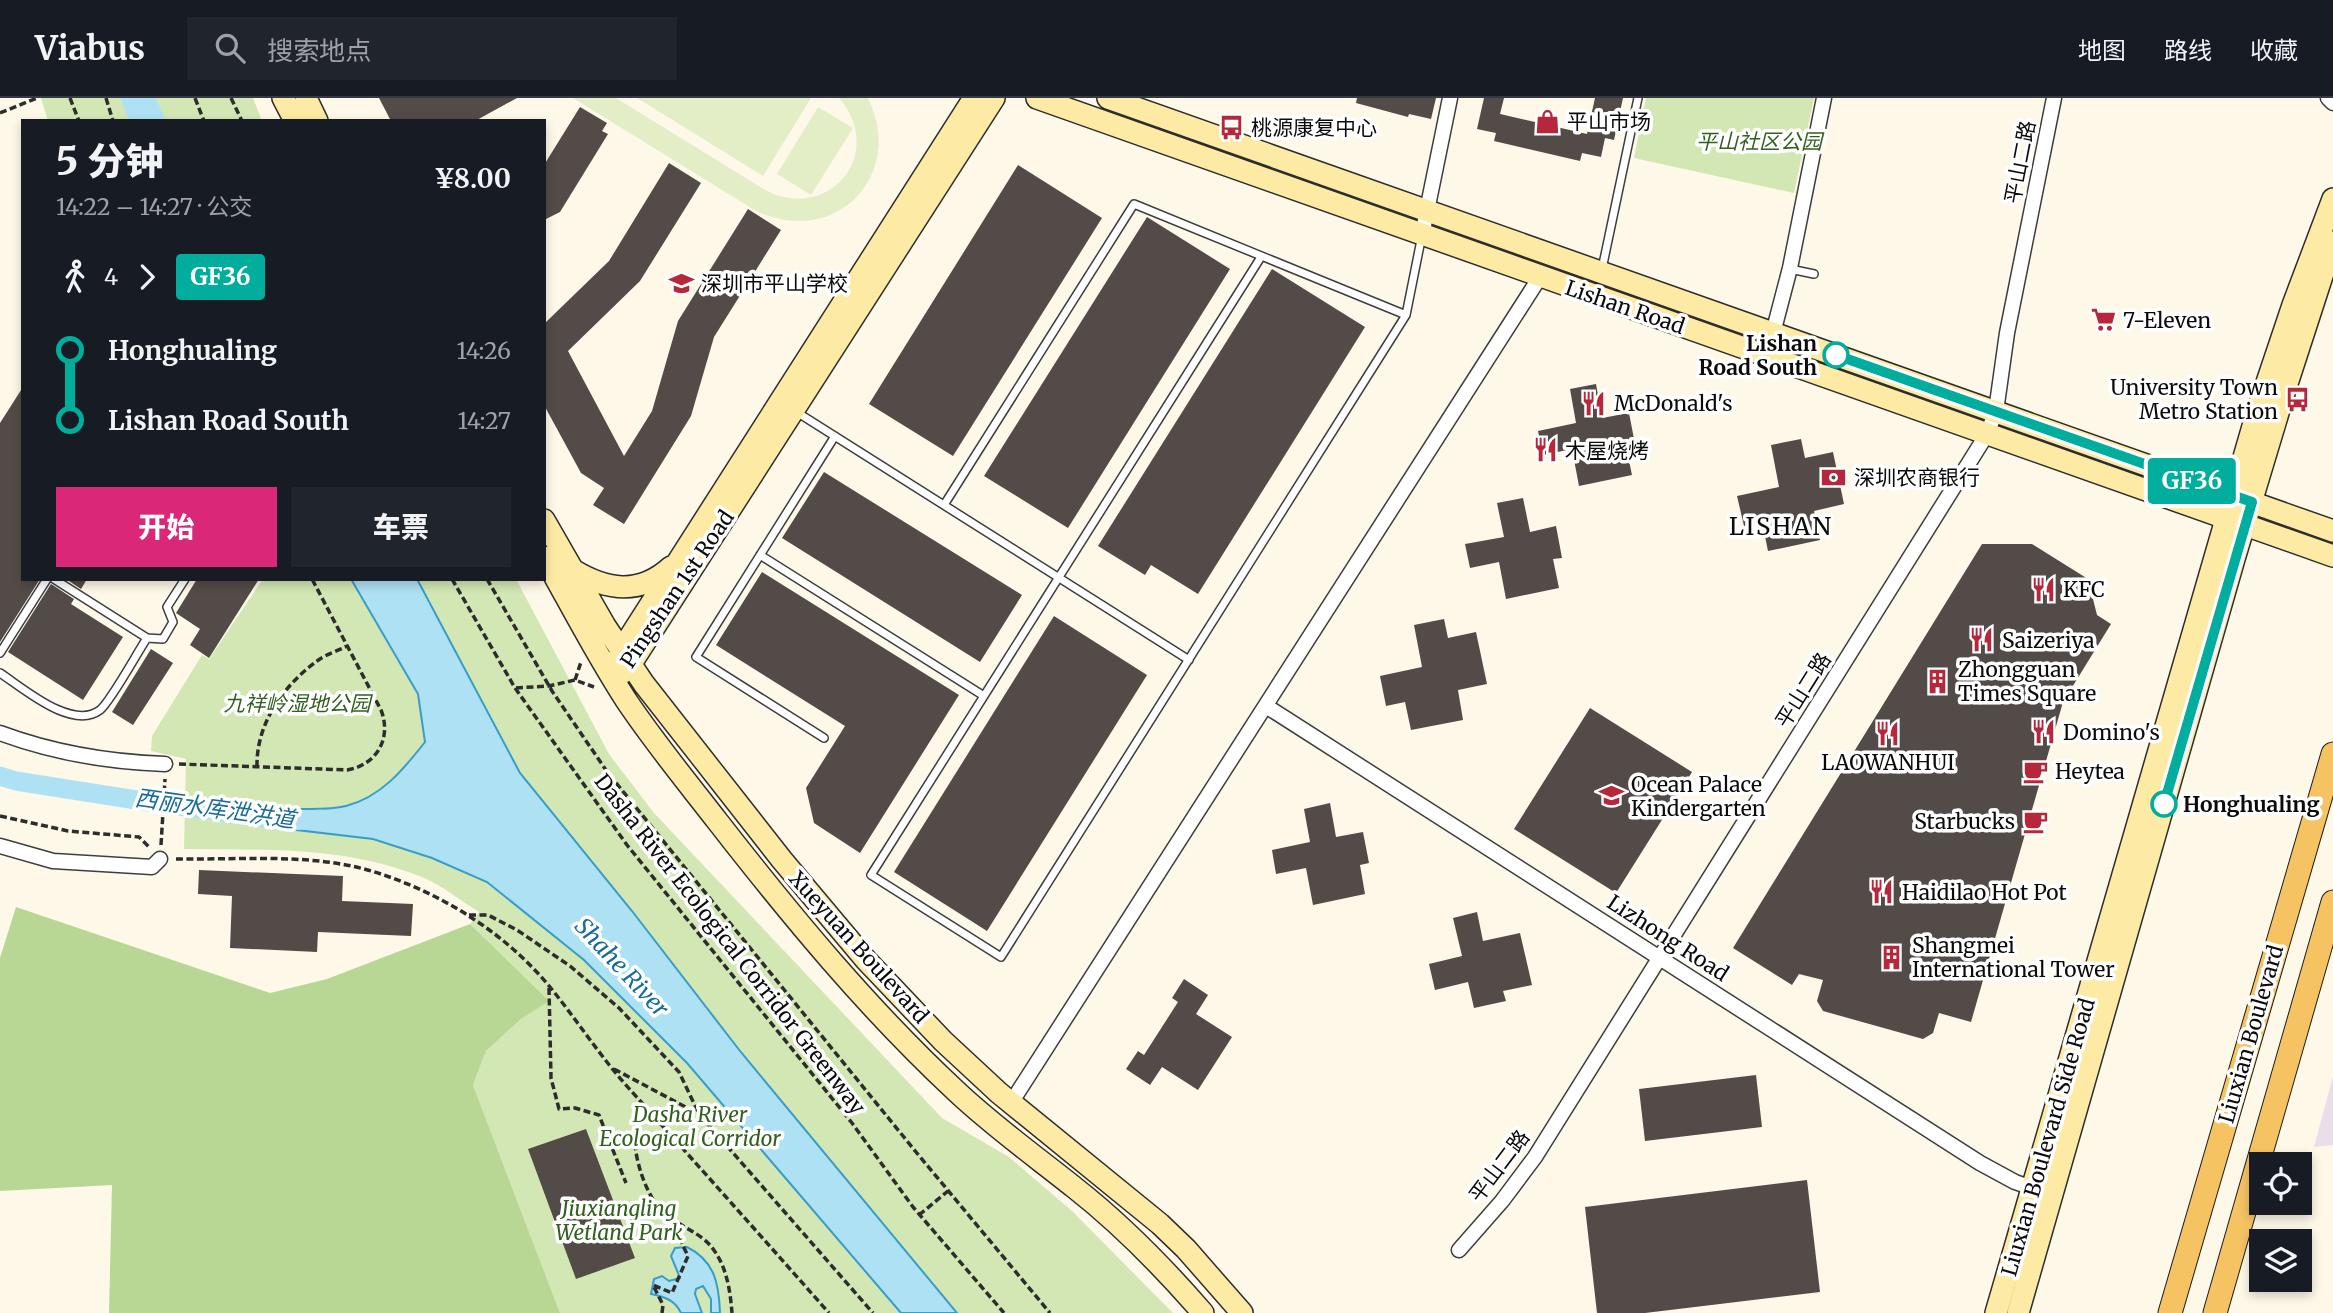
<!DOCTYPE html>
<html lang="zh">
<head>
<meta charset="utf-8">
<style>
	body { margin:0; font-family:Merriweather,"Noto Sans SC",serif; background:#20242c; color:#f1f3f6; height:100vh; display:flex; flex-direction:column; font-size:26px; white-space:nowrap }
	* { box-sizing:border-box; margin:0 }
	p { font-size:23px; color:#9ea1a6 }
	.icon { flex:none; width:38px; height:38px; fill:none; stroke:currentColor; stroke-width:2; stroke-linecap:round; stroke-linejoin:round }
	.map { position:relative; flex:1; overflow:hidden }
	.drawer { position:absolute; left:21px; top:21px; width:525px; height:462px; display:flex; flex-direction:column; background:#171b24; border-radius:0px; box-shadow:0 4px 10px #0003 }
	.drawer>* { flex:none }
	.badge { padding:0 14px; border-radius:5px; font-size:24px; line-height:46px }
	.tools { position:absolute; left:2249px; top:1054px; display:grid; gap:14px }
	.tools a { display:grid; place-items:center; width:63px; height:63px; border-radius:0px; background:#171b24; box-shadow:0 4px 10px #0003; font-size:35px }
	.map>.badge { position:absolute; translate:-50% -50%; box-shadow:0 0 0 4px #fff }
	.legs { display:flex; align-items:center; gap:10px; height:77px; padding:0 35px; font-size:23px }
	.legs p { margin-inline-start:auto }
	.overview { display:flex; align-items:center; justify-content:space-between; height:119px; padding:0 35px }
	h1 { font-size:38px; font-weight:800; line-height:52px }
	.primary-button { display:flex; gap:14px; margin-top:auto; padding:14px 35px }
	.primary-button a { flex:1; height:80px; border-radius:0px; background:#db2777; color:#fff; font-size:28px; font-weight:800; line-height:80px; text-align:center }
	.primary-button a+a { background:#20242c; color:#f1f3f6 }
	ul { padding:0 35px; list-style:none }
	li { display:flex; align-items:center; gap:24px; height:70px; font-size:26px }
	li i { display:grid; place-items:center; width:10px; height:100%; margin:0 9px; background:currentColor }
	li i::after { content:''; width:18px; height:18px; margin:-9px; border:5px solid; border-radius:50%; background:#171b24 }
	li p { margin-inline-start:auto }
	li:first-child i { background:linear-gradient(#0000 50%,currentColor 0) }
	li:last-child i { background:linear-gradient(currentColor 50%,#0000 0) }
	header { display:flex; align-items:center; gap:42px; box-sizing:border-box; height:98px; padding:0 35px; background:#171b24; border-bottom:2px solid #363941 }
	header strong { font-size:33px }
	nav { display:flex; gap:38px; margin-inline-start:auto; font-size:24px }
	.search { width:490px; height:63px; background:#20242c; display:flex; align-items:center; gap:18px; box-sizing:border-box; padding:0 24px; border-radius:0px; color:#9ea1a6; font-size:26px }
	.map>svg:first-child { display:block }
	.industrial { fill:#e8dfea }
	.green { fill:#d3e7b5 }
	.forest { fill:#b9d794 }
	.pitch { fill:#e4eec6 }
	.water { fill:#afe1f4; stroke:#389dc9; stroke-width:2 }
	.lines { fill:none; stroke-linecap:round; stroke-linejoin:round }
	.canal { stroke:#afe1f4; stroke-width:19 }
	.river { stroke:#afe1f4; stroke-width:33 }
	.building { fill:#534b47 }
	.lane-casing { stroke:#3e3e3e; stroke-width:10 }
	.street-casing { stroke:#3e3e3e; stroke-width:17 }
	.secondary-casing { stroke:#2d2d2d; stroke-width:24 }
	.primary-casing { stroke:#1c1c1c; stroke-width:25 }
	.path { stroke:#2d2d2d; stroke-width:3.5; stroke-dasharray:7 3.5; stroke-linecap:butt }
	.lane { stroke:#fff; stroke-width:7 }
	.street { stroke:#fff; stroke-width:14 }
	.secondary { stroke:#fdeba5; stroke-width:21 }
	.primary { stroke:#f5c362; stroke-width:23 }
	.line-1-casing { stroke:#fff; stroke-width:16 }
	.line-1 { stroke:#01ad9c; stroke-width:10 }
	.stop-1-dot { fill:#fff; stroke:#01ad9c; stroke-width:3.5 }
	.labels { text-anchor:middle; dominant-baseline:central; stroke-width:7; stroke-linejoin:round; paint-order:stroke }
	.poi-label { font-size:21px; fill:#0b0b0b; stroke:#fff; text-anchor:start }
	.park-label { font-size:21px; font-style:italic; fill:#32601e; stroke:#fff }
	.street-label { font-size:21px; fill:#0b0b0b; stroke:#fff }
	.stop-label { font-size:21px; font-weight:bold; fill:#0b0b0b; stroke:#fff; text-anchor:end }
	.water-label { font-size:23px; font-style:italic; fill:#196c98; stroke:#fff }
	.quarter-label { font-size:24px; letter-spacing:2px; fill:#0b0b0b; stroke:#fff }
</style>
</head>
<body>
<header>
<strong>Viabus</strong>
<div class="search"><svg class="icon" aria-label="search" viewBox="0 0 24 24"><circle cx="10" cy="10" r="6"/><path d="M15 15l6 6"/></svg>搜索地点</div>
<nav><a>地图</a><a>路线</a><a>收藏</a></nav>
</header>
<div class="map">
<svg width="2333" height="1215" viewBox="0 0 2333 1215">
	<rect width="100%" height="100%" fill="#fef8e9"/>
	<!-- industrial -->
	<path class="industrial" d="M2333 978V1047L2314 1049Z"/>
	<!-- green -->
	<path class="green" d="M41 0H253L262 23H48Z
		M1646 0H1814L1794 95 1634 60Z
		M263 481H516L609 656 654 715 942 1020 1009 1059 1072 1113 1173 1215H560L473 987 486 953 521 921 548 903 470 826 479 814C461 803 443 788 424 780 347 748 265 752 184 751L186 661 151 653 152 638 202 557 209 561Z"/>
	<!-- forest -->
	<path class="forest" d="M16 809 270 895 327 881 470 826 549 903 521 921 486 953 473 987 560 1215H109L112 1087 0 1093V860Z"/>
	<!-- pitch -->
	<path class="pitch" d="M573 0H616L767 93C831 124 886 54 839 0H868C906 78 835 150 756 113Z
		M637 0H811L763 78Z
		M818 9 853 30 811 97 777 76Z"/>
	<!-- water -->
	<path class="water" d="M351 481H417L520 675 632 813 740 953 957 1215H901L687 965 584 862 487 784 432 760 373 741 297 732V711C312 711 331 712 346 708 381 699 403 672 425 644L418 596Z
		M687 1149C715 1163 719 1186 720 1215H711V1201L703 1188 696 1191 695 1196 702 1215H681C675 1202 665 1199 651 1196L654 1181 662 1178 669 1183 680 1180 671 1158 675 1150Z"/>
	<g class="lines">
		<!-- canal -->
		<path class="canal" d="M0 678 16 683 149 704 288 723 321 721"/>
		<!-- river -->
		<path class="river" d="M138 0 148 23"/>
	</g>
	<!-- building -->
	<path class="building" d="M379 0H517L475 23H391Z
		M1357 0H1436L1431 21 1409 16 1408 19 1356 5Z
		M1484 0H1504L1500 16 1587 36 1595 0H1623L1614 42 1605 40 1601 59 1582 55 1580 63 1494 43 1496 35 1477 31Z
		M580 9 607 25 602 33 608 36 560 114 544 122V67Z
		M669 65 701 85 640 183 568 253 624 358 652 313 678 223 748 111 781 132 714 239 691 318 624 426 593 407 604 390 581 375 544 307V226L609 163Z
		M1018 67 1102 120 953 358 869 306Z
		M1147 119 1230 171 1068 430 984 378Z
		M1272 171 1365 229 1198 496 1151 467 1145 477 1098 448Z
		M1596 286 1602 320 1629 315 1635 346 1626 348 1632 377 1579 388 1572 351 1543 357 1538 333 1576 325 1570 291Z
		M23 289V481H40L0 544V325Z
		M1801 341 1805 360 1833 354 1844 406 1814 413 1820 442 1768 453 1762 424 1744 428 1737 398 1779 389 1771 347Z
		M824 374 1022 497 980 564 782 440Z
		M1523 400 1530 434 1556 428 1562 460 1553 461 1559 490 1506 501 1499 464 1470 470 1465 446 1504 439 1497 405Z
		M1982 446H2032L2088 481 2097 517 2111 526 2063 604 1971 924 1939 915 1933 935 1923 941 1823 913 1817 903 1823 882 1799 876 1792 887 1733 850Z
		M762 474 959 597 860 755 814 725 806 690 845 628 716 547Z
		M66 481H87L81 491Z
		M197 481H259L209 560 190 547 200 531 176 515Z
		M51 486 74 501 71 506 123 539 83 602 8 554Z
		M1054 518 1147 577 987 833 894 774Z
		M1444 521 1448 540 1476 534 1487 586 1458 592 1463 622 1411 632 1405 604 1386 608 1380 578 1422 569 1414 527Z
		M151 551 173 565 133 627 112 614Z
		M1590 610 1692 674 1616 795 1514 731Z
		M1330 705 1336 739 1363 734 1369 765 1360 767 1365 796 1313 807 1306 770 1276 776 1272 752 1310 744 1304 711Z
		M199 772 343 778 342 803 413 806 411 838 318 834 317 854 230 850 232 798 198 796Z
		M1477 814 1483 843 1520 835 1532 887 1503 893 1506 903 1474 910 1468 884 1435 892 1429 866 1462 858 1453 820Z
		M1184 881 1208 897 1196 916 1232 939 1198 992 1162 969 1150 987 1126 971 1138 953 1144 957 1178 904 1172 900Z
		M1756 977 1762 1029 1645 1043 1639 991Z
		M586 1031 635 1160 576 1181 528 1051Z
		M1807 1082 1820 1194 1645 1215H1597L1585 1109Z"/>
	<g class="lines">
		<defs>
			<path id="lane" d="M1261 159 871 777 1001 859 1406 217 1422 137
				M1602 171 1638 0
				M1790 171 1814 176
				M795 313 1189 562
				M944 407 1134 106 1406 217
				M760 457 984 598
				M54 481 147 540
				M0 555 47 481
				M0 575C23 590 72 633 100 612 111 603 137 555 147 540L163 541 173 524 167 509 185 481
				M824 640 696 559 835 338"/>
			<path id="street" d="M2328 0 2333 5
				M1422 137 1450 0
				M1773 235 1790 170 1824 0
				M1266 608 1980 1065 2015 1084 2038 1092
				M0 635C54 655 108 664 165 666
				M0 748 53 763 152 769 160 761
				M1011 1005 1540 179
				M1459 1152 1502 1103 1535 1059 1987 336 1996 313 2007 235 2054 0"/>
			<path id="secondary" d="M283 0 295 23
				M306 0 317 23
				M974 0 621 553 612 578 622 575 630 567 994 0
				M1037 0 2333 458
				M1108 0 2333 433
				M544 422 605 528 644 586 782 762 866 862 943 943 999 995 1160 1126 1186 1151 1242 1215
				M544 459C571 507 596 556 626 602 654 644 687 684 718 724 792 819 868 911 956 993 993 1028 1035 1058 1075 1090 1122 1127 1164 1170 1203 1215
				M573 472C606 492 639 498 671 469
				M1996 1215 2258 311 2293 207 2333 101
				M2018 1215 2234 461 2284 295 2333 144"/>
			<path id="primary" d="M2170 1215 2333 656
				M2215 1215 2333 804"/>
		</defs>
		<!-- lane casing -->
		<use href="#lane" class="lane-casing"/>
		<!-- street casing -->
		<use href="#street" class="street-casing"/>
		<!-- secondary casing -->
		<use href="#secondary" class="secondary-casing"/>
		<!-- primary casing -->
		<use href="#primary" class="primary-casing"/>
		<!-- path -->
		<path class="path" d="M70 0 79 23
			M106 0 113 23
			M195 0 204 23
			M231 0 242 23
			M0 15 37 0
			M452 481 515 590 627 747 852 1025 913 1109 1004 1215
			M487 481 552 593 608 675 916 1054 1050 1215
			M575 582 581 564
			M516 590 549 588 575 582 594 589
			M179 666 347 672C377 667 392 640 381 612L312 481
			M257 669C256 626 283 588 317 563 326 556 338 553 347 548
			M0 718 68 733 139 739 149 749
			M161 747 165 681
			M176 761C244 762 316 754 381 776 446 798 506 836 550 889 576 921 598 955 625 986 693 1062 761 1138 829 1215
			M469 817H488L517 832 570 868 619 910 679 974 699 1016 873 1215
			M549 890 551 980 559 1011 575 1010 599 1017 626 1085
			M614 971 697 1015
			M641 1004C639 1013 636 1022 635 1030 632 1054 644 1093 660 1111 671 1124 695 1132 708 1145 726 1164 730 1190 732 1215
			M919 1117 948 1093
			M662 1215 663 1207 653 1187 672 1195 688 1158 669 1119"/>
		<!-- lane -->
		<use href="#lane" class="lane"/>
		<!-- street -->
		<use href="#street" class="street"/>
		<!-- secondary -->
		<use href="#secondary" class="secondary"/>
		<!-- primary -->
		<use href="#primary" class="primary"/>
	</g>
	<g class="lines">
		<defs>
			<path id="line-1" d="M1836 257 2252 404 2164 706"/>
		</defs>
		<!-- line-1 casing -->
		<use href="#line-1" class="line-1-casing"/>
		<!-- line-1 -->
		<use href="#line-1" class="line-1"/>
	</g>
	<!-- icons -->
	<defs>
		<symbol id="shop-bare" viewBox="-9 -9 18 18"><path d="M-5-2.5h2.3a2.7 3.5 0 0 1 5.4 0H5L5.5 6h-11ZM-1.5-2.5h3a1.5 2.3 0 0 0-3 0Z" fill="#b6273c" stroke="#fff" stroke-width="2.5" paint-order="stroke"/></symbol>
		<symbol id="bus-bare" viewBox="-9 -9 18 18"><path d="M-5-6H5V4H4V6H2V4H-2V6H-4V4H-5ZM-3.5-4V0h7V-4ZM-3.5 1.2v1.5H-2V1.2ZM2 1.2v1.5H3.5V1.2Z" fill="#b6273c" stroke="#fff" stroke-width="2.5" paint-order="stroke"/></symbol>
		<symbol id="school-bare" viewBox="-9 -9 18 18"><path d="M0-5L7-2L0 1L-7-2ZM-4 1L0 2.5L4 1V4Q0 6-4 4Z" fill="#b6273c" stroke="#fff" stroke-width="2.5" paint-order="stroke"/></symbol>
		<symbol id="supermarket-bare" viewBox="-9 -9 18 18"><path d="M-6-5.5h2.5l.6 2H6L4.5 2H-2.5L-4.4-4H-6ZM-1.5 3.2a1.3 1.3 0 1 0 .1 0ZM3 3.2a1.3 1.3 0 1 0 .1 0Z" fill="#b6273c" stroke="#fff" stroke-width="2.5" paint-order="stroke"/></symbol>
		<symbol id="restaurant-bare" viewBox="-9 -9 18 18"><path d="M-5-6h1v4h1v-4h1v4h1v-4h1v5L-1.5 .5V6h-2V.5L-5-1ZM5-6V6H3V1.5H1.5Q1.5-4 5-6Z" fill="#b6273c" stroke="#fff" stroke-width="2.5" paint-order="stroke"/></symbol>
		<symbol id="bank-bare" viewBox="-9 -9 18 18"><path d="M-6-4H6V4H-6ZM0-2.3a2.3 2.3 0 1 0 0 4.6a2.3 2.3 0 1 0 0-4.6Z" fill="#b6273c" stroke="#fff" stroke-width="2.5" paint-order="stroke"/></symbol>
		<symbol id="building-bare" viewBox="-9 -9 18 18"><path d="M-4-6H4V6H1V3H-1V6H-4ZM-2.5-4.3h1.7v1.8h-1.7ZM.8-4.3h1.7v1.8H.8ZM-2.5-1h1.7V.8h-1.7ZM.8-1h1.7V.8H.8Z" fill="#b6273c" stroke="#fff" stroke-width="2.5" paint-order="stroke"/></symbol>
		<symbol id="cafe-bare" viewBox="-9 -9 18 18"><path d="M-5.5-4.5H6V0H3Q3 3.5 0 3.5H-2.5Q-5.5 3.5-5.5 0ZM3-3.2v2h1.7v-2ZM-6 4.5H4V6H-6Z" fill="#b6273c" stroke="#fff" stroke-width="2.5" paint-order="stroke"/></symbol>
	</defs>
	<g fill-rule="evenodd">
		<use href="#shop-bare" x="1530" y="6" width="35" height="35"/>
		<use href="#bus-bare" x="1214" y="12" width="35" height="35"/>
		<use href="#school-bare" x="664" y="168" width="35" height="35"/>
		<use href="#supermarket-bare" x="2086" y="204" width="35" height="35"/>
		<use href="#bus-bare" x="2280" y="284" width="35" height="35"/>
		<use href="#restaurant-bare" x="1576" y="288" width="35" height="35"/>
		<use href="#restaurant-bare" x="1528" y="334" width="35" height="35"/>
		<use href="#bank-bare" x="1816" y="362" width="35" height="35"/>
		<use href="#restaurant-bare" x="2026" y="474" width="35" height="35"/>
		<use href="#restaurant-bare" x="1964" y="524" width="35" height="35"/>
		<use href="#building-bare" x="1920" y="566" width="35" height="35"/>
		<use href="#restaurant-bare" x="2026" y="616" width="35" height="35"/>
		<use href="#restaurant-bare" x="1870" y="618" width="35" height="35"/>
		<use href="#cafe-bare" x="2018" y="656" width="35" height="35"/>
		<use href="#school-bare" x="1594" y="680" width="35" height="35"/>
		<use href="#cafe-bare" x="2018" y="706" width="35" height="35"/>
		<use href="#restaurant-bare" x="1864" y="776" width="35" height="35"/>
		<use href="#building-bare" x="1874" y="842" width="35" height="35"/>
	</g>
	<!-- markers -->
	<g class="stop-1-dot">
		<circle cx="1836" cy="257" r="12"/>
		<circle cx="2164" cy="706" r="12"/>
	</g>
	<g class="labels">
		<!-- poi labels -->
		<g class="poi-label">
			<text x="1567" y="23">平山市场</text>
			<text x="1251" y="29">桃源康复中心</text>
			<text x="701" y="185">深圳市平山学校</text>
			<text x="2123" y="222">7-Eleven</text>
			<text x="2278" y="289" text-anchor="end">University Town<tspan x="2278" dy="24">Metro Station</tspan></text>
			<text x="1614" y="305">McDonald's</text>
			<text x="1565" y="352">木屋烧烤</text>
			<text x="1854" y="379">深圳农商银行</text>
			<text x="2063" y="491">KFC</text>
			<text x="2002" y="542">Saizeriya</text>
			<text x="1958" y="571">Zhongguan<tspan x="1958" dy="24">Times Square</tspan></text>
			<text x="2063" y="634">Domino's</text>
			<text x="1888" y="664" text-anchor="middle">LAOWANHUI</text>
			<text x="2055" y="673">Heytea</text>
			<text x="1631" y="686">Ocean Palace<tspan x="1631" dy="24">Kindergarten</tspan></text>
			<text x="2015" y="723" text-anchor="end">Starbucks</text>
			<text x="1902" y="794">Haidilao Hot Pot</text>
			<text x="1912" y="847">Shangmei<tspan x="1912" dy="24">International Tower</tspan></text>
		</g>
		<!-- park labels -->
		<g class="park-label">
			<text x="1759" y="43">平山社区公园</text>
			<text x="297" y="605">九祥岭湿地公园</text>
			<text x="690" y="1016">Dasha River<tspan x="690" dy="24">Ecological Corridor</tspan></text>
			<text x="619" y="1110">Jiuxiangling<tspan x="619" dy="24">Wetland Park</tspan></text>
		</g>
		<!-- street labels -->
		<g class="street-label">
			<text transform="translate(2020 64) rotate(-79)">平山二路</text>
			<text transform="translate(1625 209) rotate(19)">Lishan Road</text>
			<text transform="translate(677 491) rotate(-56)">Pingshan 1st Road</text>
			<text transform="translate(1803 592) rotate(-58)">平山二路</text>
			<text transform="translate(1668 840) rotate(33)">Lizhong Road</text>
			<text transform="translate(730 846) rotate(52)">Dasha River Ecological Corridor Greenway</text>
			<text transform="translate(859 849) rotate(48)">Xueyuan Boulevard</text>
			<text transform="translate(2251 936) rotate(-74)">Liuxian Boulevard</text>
			<text transform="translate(2048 1039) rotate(-74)">Liuxian Boulevard Side Road</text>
			<text transform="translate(1499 1068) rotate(-53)">平山二路</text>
		</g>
		<!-- stop labels -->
		<g class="stop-label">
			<text x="1817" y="245">Lishan<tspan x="1817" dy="24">Road South</tspan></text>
			<text x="2183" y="706" text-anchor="start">Honghualing</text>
		</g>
		<!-- water labels -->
		<g class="water-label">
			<text transform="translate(215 710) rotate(8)">西丽水库泄洪道</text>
			<text transform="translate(622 869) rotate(47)">Shahe River</text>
		</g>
		<!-- quarter labels -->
		<g class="quarter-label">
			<text x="1781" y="428">LISHAN</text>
		</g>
	</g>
</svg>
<div class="tools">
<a><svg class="icon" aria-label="locate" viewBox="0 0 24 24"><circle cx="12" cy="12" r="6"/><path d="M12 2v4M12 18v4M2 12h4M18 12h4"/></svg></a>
<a><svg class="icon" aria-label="layers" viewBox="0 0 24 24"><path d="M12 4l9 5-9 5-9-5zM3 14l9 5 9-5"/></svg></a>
</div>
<b class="badge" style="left:2192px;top:383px;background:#01ad9c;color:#fff">GF36</b>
<section class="drawer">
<div class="overview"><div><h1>5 分钟</h1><p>14:22 – 14:27 · 公交</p></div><b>¥8.00</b></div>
<div class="legs"><svg class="icon" aria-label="walk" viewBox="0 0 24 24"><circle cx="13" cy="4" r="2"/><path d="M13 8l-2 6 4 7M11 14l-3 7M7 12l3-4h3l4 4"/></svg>4<svg class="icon" aria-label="forward" viewBox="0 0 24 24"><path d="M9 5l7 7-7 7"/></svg><b class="badge" style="background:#01ad9c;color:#fff">GF36</b></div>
<ul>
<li><i style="color:#01ad9c"></i><b>Honghualing</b><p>14:26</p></li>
<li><i style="color:#01ad9c"></i><b>Lishan Road South</b><p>14:27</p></li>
</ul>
<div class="primary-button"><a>开始</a><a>车票</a></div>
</section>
</div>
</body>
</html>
